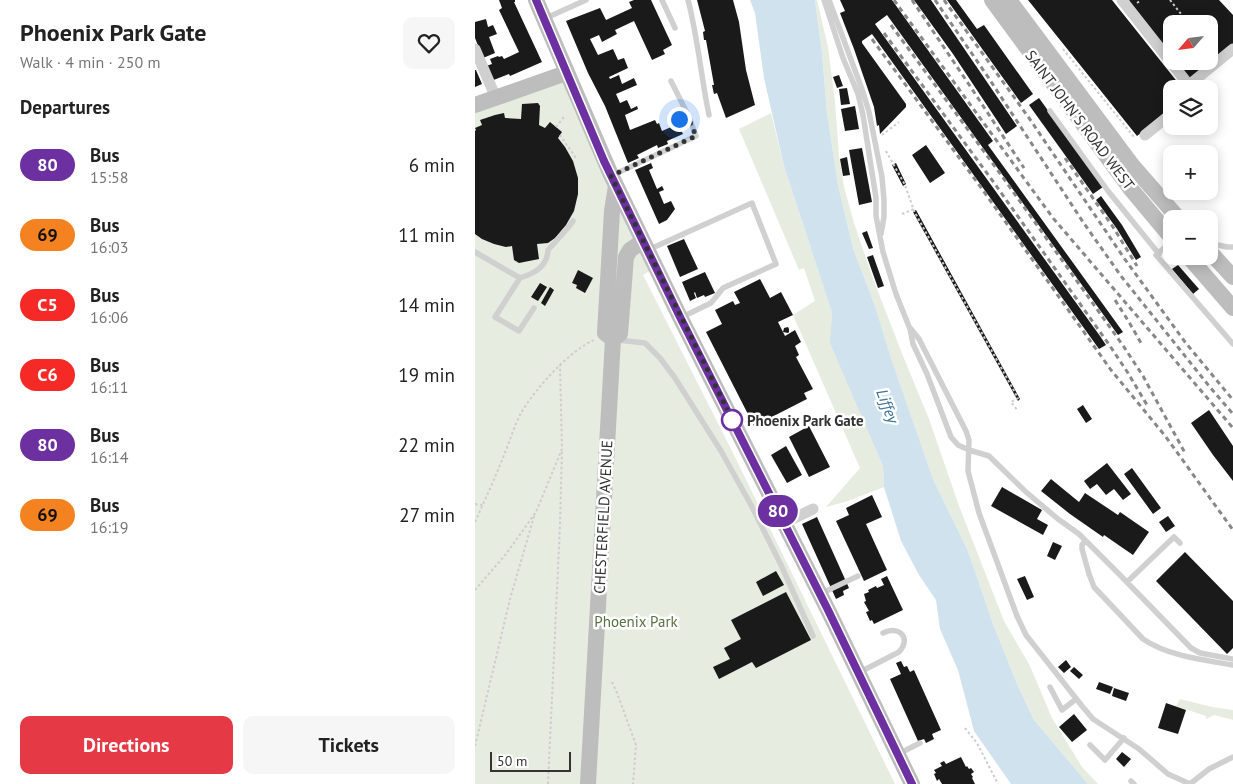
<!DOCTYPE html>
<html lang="en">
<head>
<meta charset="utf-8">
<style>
	body { margin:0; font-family:"PT Sans",sans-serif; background:#f6f6f6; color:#222; height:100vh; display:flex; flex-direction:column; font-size:19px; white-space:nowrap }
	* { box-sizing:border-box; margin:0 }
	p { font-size:16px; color:#767676 }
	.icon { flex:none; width:28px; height:28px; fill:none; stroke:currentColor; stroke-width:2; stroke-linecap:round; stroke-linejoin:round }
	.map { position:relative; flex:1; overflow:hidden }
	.panel { display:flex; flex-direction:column; background:#fff; width:475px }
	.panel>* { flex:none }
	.badge { padding:0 10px; border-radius:16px; font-size:18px; line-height:32px }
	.needle { width:32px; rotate:242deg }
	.tools { position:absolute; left:688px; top:15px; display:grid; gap:10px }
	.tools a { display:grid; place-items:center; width:55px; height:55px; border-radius:10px; background:#fff; box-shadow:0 2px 12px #0003; font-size:25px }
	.scale { position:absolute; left:15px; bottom:12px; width:81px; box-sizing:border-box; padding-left:5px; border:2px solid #333; border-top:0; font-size:14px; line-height:18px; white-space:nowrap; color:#333; -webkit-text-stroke:4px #fff; paint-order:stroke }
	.you { position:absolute; width:25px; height:25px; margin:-12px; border:4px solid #fff; border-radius:50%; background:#1a73e8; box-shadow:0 0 0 8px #1a73e833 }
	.map>.badge { position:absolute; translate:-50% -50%; box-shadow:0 0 0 2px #fff }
	h2 { padding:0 20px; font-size:19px; line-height:45px }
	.round { display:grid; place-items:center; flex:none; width:52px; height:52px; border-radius:10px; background:#f6f6f6 }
	.head { display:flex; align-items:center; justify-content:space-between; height:85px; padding:0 20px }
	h1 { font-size:24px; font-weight:600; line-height:38px }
	.cta { display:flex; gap:10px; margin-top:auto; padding:10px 20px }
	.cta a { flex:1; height:58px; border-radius:10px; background:#e63946; color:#fff; font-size:20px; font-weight:600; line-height:58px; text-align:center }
	.cta a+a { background:#f6f6f6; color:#222 }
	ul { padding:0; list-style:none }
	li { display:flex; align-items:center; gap:15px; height:70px; padding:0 20px }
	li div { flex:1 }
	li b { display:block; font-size:19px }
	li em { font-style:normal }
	li .badge { min-width:55px; font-weight:700; text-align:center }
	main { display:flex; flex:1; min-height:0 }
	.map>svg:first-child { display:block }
	.green { fill:#e6ecdf }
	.water { fill:#cfe2ee }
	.building { fill:#1a1a1a; fill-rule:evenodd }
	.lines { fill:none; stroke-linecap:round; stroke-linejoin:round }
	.path { stroke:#cdcdcd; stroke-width:2; stroke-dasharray:2.5 2.5; stroke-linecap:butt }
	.lane { stroke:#d0d0d0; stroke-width:5.5 }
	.street { stroke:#d0d0d0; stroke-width:11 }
	.secondary { stroke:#bdbdbd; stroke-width:16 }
	.rail { stroke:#888; stroke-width:3; stroke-dasharray:5 4; stroke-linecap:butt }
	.line-casing { stroke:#fff; stroke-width:11 }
	.line { stroke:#6c30a1; stroke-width:8 }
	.walk { stroke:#333; stroke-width:5; stroke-dasharray:0 9 }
	.stop-dot { fill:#fff; stroke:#6c30a1; stroke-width:2.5 }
	.labels { text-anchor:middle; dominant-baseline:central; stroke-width:5; stroke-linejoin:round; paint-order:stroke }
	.street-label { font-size:15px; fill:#333; stroke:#fff }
	.stop-label { font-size:15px; font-weight:bold; fill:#333; stroke:#fff; text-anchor:start }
	.park-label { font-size:15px; fill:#56703f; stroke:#fff }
	.water-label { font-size:16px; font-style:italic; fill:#3f7597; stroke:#fff }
</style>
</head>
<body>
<main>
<section class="panel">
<div class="head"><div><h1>Phoenix Park Gate</h1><p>Walk · 4 min · 250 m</p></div><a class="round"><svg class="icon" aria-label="heart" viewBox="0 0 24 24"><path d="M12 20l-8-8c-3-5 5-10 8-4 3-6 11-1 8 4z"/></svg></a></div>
<h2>Departures</h2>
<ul>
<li><span class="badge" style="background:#6c30a1;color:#fff">80</span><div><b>Bus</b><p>15:58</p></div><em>6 min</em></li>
<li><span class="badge" style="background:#f58220;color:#111">69</span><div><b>Bus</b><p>16:03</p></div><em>11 min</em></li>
<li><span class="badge" style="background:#f52a26;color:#fff">C5</span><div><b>Bus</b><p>16:06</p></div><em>14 min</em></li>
<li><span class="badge" style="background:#f52a26;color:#fff">C6</span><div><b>Bus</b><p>16:11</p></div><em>19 min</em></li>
<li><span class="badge" style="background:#6c30a1;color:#fff">80</span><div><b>Bus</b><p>16:14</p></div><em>22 min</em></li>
<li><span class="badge" style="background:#f58220;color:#111">69</span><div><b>Bus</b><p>16:19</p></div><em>27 min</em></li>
</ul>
<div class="cta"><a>Directions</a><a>Tickets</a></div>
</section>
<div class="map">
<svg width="758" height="784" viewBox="0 0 758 784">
	<rect width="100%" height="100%" fill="#fff"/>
	<!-- green -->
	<path class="green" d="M340 0H342L353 47 360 102 364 156 369 187 379 223 397 276 428 356 454 419 484 506 529 621 555 666 577 718 607 767 623 784H613L559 720 542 684 518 624 493 551 458 479 417 361 400 306 378 248 363 185 352 113 347 53Z
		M91 73 181 267 168 275 258 453 420 784H0V111Z
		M296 113 309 166 357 313 356 343 408 466 409 487 373 501 351 507 385 468 318 315 340 301 329 268 324 270 264 129Z
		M705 699 737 707 758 710V720L739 715 731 719V716L701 706Z"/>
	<!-- water -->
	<path class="water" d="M275 0H340L347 53 352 113 363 185 378 248 400 306 417 361 458 479 493 551 518 624 542 684 559 720 613 784H536L499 731 483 670 465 629 461 600 444 575 426 541 409 487 408 466 355 343 357 313 309 166 289 78 280 13Z"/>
	<!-- building -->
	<path class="building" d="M24 0H40V2H39L67 62 35 76 34 74 16 81 11 66 17 64 15 59 23 56 24 57 27 56 29 59 44 52 24 10 27 8Z
		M159 0H176L197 45 188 50 190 54 177 60 159 21 140 30 142 34 127 42 124 35 115 39 123 55 138 49 143 60 149 58 153 68 134 77 135 79 144 75 147 84 159 78 162 85 141 94 145 103 152 100 156 109 162 106 163 109 150 115 155 130 180 120 182 124 184 123 187 131 203 124 208 134 192 141 193 144 183 148 182 145 162 155 164 158 153 163 130 106 113 73 91 21 125 8 131 20 157 8 154 2Z
		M222 0H258L264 22 271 70 280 105 251 118 242 93 239 94 237 85H239L231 40H229L228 32 230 31Z
		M365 0H417L518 141 513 145 648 332 643 335 412 15 400 24 625 336 631 345 624 349 397 34 387 41V43L431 104V107L405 134 404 125 402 126 399 107 379 49 365 13 370 11Z
		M439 0H456L542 126 531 134 478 54Z
		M472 0H481L502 29 509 25 558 94 546 103Z
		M553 0H637L708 89H696V109L662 136Z
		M654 0H744L758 15V46L753 50 755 54 715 87 657 9 655 2ZM696 24H734V61H696Z
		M11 19 13 27 18 25 22 34 14 37 20 53 8 58 0 38V22Z
		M0 70H1L7 84 0 87Z
		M364 75 368 86 362 88 358 77Z
		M372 88 375 104 366 105 364 89Z
		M564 98 628 187 618 194 554 105Z
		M63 103 65 106 64 125 70 128 75 122 87 132 83 138 90 147 98 161 103 178V194L99 211 91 225 80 238 73 243 62 244 64 259 44 263 39 260 37 246 31 247 19 244 7 239 0 234V131L1 130 0 128 7 125 5 120 20 115 29 113 30 118 46 119 47 104Z
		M380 106 384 129 370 131 366 109Z
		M451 145 470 173 455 183 437 155Z
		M387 148 397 202 384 205 374 150Z
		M372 157 375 175 368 176 365 159Z
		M176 163 178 168 174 170 182 189 187 186 189 190 184 192 189 204 196 201 200 209 192 220 184 224 160 170Z
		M421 163 431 184 428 186 417 165Z
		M626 196 647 225 666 257 661 260 642 229 621 200Z
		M441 210 545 399 543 401 438 212Z
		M392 231 398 248 394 249 387 233Z
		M209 239 223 269 205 277 192 246Z
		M398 255 409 286 403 288 392 257Z
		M703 265 724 289 718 294 697 269Z
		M103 270 118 278 110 293 101 288 102 285 97 283Z
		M230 272 240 293 230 297 229 295 222 298 220 292 219 293 221 298 215 301 207 282Z
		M285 279 295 298 306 292 318 315 303 322 308 332 309 328 313 327 314 329V332L313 333 308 332 310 336 320 330 326 342 320 346 324 355 321 357 338 389 329 393 332 399 279 426 231 332 247 324 240 310 258 301 260 305 265 303 259 292Z
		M65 283 72 287 63 301 56 297Z
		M75 287 79 290 70 306 66 303Z
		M608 405 617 419 611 423 602 409Z
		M734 410 758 446V481L738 455 716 423Z
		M334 426 355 467 334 477 314 437Z
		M311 446 327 475 312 483 296 455Z
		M632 463 656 494 648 500 639 489 631 495 622 484 615 489 609 481Z
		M657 468 686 508 678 514 649 474Z
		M576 479 604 502 610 493 643 515 645 512 674 532 658 555 629 535 628 537 595 514 566 491Z
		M527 487 567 510 562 519 573 525 568 535 516 506Z
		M397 495 407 517 391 524 412 570 389 581 361 521 374 515 371 508Z
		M693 516 700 526 691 532 684 522Z
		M342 517 374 588 368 591 369 595 361 599 327 524Z
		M578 542 587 546 580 560 572 556Z
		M710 552 758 601V648L752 654 681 581Z
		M301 571 309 585 288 596 281 582Z
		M412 576 428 610 399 624 397 620 395 621 391 612 394 611 389 602 391 601 389 594 394 592 393 590 401 586 402 588 409 585 406 579Z
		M550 576 559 597 552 600 542 579Z
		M311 592 336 640 281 668 277 662 244 679 238 667 255 659 249 648 266 639 256 620Z
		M591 660 596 667 589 673 583 667Z
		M426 661 429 667 432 666 435 672 439 670 466 730 457 734 459 739 451 743 449 739 443 741 415 679 426 674 421 663Z
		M599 667 608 675 604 679 595 671Z
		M624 682 638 687 635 694 621 689Z
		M639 688 654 693 651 701 637 696Z
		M691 703 711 710 703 734 683 728Z
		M599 714 612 730 597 742 584 727Z
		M647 752 656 759 649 767 641 759Z
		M486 757 491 767 492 766 494 769 496 768 499 772 496 774 498 777 497 778 500 784H467L464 779 462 781 459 774 461 773 459 770 467 766 465 763 469 761 471 764Z"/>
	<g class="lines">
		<!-- path -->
		<path class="path" d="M695 0 710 19
			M662 3 666 0
			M588 49 659 137
			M81 127 89 117
			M85 135 101 158
			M407 135 424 122
			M411 151 430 185 439 211 543 398 536 402 543 411
			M427 214 439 209
			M0 504 8 505
			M0 522C10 500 20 478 29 455 35 441 39 426 46 413 60 389 94 351 119 340
			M0 590 31 554 61 512 87 449 85 365
			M137 682 142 693 161 745 158 784
			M490 728 502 743 523 784
			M0 746 35 599 60 513
			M73 784 85 525 87 449"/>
		<!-- lane -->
		<path class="lane" d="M187 0 200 28
			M213 0C223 38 226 77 234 115
			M349 0 368 58 383 94 388 115 401 198V216L408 252 421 294 435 329 438 344 452 374 476 437 483 445 494 450 514 456 551 492 583 519 604 534 643 573 716 648 725 653 758 659
			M354 0 388 92 394 112 407 177 409 200V217L406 234
			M71 18 111 0
			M575 111 633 191 684 254
			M204 119 213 115
			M138 175 221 136 213 115 196 81
			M696 242 681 255 758 344
			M734 243 752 247H758
			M175 249 277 203 301 264 248 288 236 303 207 317
			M0 252 45 278 20 317 44 331 59 308
			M45 278C60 273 72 267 73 250L92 229 98 221
			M436 329 444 339 491 431 494 440 493 471 504 513 542 616 551 635 607 706 618 719 664 749 693 774 715 784
			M143 340 170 343 185 358 200 378 246 451 276 505 306 565 338 636
			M610 541 607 545V549L614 574 619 587 668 639C693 656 728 660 758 665
			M652 582 699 537 705 543
			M347 593 383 576
			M385 672 424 652C437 638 424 625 408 633
			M575 687 587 710 601 699
			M615 745 630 760 649 738
			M425 753 445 743
			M656 781 659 784
			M715 784 734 769 758 757"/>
		<!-- street -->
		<path class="street" d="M647 0 717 89
			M0 49 21 98
			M714 85 758 49
			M670 135 696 114
			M309 523 338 509"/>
		<!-- secondary -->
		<path class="secondary" d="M61 0 136 175 205 317 353 610 437 784
			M517 0 655 188 696 237
			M534 0 657 165 704 219
			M0 105 91 73
			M734 251 758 277
			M713 256 758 308
			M138 339 130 333 137 211 141 186
			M113 784 138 339 145 334 151 257 155 250 168 241"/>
		<!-- rail -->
		<path class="rail" d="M419 0 578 218 758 428
			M437 0 495 86 549 168
			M460 0 513 77 608 222 646 276 734 386 758 414
			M469 0 554 118 649 258 710 342 758 400
			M416 25 524 172 649 347 668 376 710 453
			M409 33 517 180 635 346 653 373 672 405
			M397 39 507 189 636 370 691 437 758 530
			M590 158 638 227 662 266
			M640 300 654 322 666 343"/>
	</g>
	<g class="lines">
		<defs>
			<path id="line" d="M61 0 129 161 205 317 353 610 437 784"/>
		</defs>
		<!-- line casing -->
		<use href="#line" class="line-casing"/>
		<!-- line -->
		<use href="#line" class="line"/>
		<!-- walk -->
		<path class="walk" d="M204 119 212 115 221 136 136 176 258 421 257 420"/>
	</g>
	<!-- markers -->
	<circle class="stop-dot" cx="257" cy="420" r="10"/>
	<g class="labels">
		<!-- street labels -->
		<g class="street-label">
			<text transform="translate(605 120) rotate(53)">SAINT JOHN'S ROAD WEST</text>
			<text transform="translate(128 517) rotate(-87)">CHESTERFIELD AVENUE</text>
		</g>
		<!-- stop labels -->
		<g class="stop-label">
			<text x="272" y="420">Phoenix Park Gate</text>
		</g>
		<!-- park labels -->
		<g class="park-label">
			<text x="161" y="621">Phoenix Park</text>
		</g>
		<!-- water labels -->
		<g class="water-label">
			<text transform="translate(413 406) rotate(69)">Liffey</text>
		</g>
	</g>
</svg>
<div class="tools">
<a><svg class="needle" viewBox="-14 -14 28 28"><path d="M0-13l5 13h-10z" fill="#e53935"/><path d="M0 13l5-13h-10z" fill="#767676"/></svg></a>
<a><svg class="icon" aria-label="layers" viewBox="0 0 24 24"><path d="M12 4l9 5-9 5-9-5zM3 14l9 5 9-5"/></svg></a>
<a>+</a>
<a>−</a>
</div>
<div class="scale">50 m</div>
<div class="you" style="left:204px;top:119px"></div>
<b class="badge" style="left:303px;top:511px;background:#6c30a1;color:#fff">80</b>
</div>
</main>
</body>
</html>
